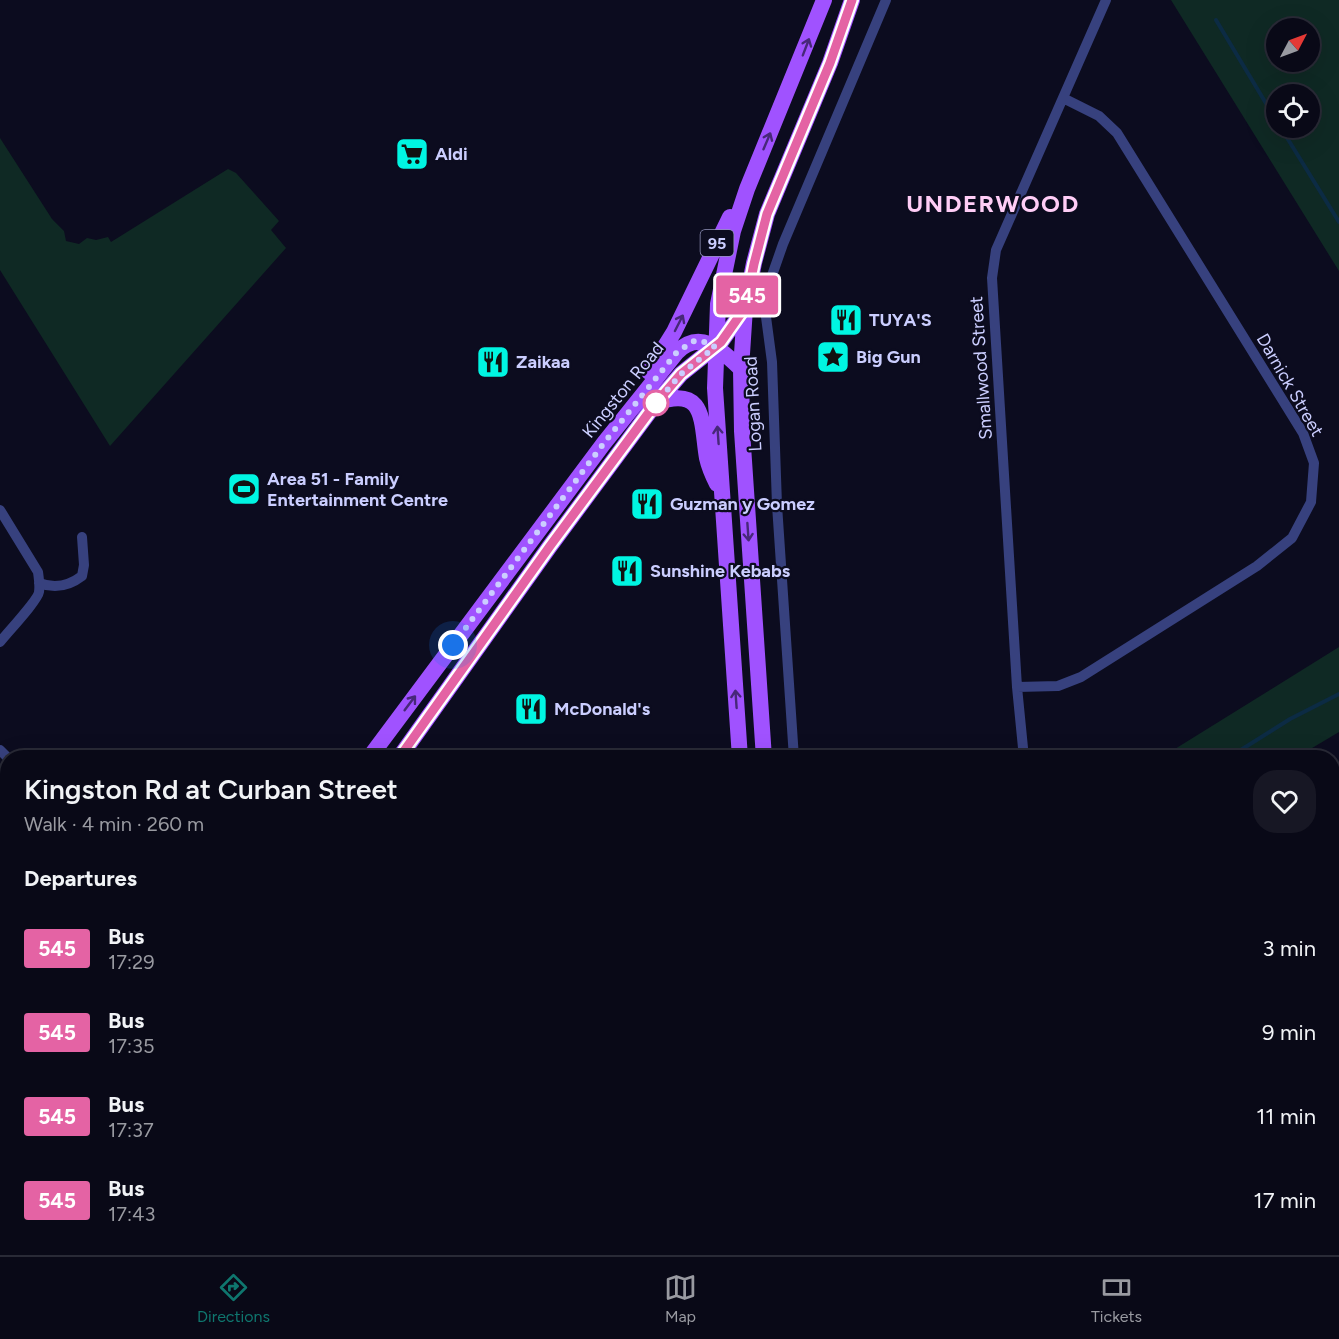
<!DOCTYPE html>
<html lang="en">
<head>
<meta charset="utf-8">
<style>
	body { margin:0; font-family:Figtree,sans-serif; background:#171724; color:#f1f3f6; height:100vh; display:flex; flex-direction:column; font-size:22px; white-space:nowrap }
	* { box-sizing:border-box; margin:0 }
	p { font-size:20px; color:#999aa1 }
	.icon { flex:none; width:33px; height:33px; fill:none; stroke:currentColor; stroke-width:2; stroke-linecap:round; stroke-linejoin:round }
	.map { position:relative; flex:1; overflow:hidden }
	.drawer { position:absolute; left:0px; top:750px; width:1340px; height:506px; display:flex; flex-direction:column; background:#090917; border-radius:24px 24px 0 0; box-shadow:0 6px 24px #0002,0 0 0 2px #292a36 }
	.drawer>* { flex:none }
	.badge { padding:0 12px; border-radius:4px; font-size:21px; line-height:39px }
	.needle { width:39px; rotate:49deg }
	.fabs { position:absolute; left:1266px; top:18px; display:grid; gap:12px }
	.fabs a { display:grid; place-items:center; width:54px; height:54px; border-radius:50%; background:#090917; box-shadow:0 6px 24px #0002,0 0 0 2px #292a36; font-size:30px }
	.you { position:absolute; width:30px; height:30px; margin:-15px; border:4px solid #fff; border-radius:50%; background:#1a73e8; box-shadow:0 0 0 9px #1a73e833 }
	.map>.badge { position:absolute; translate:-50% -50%; box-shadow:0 0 0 3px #fff }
	h2 { padding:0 24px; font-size:22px; line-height:54px }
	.round { display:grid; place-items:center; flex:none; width:63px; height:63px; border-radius:24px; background:#171724 }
	.headline { display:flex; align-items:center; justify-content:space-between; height:102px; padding:0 24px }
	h1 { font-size:28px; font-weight:600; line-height:45px }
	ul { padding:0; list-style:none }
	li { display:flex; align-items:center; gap:18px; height:84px; padding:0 24px }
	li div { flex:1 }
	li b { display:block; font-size:22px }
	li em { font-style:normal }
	li .badge { min-width:66px; font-weight:700; text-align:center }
	.menu { display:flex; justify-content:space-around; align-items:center; height:84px; border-top:2px solid #292a36; background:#090917; font-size:16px; color:#999aa1 }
	.menu a { display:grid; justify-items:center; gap:3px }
	.menu .active { color:#0f766e }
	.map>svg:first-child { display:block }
	.green { fill:#0f2924; fill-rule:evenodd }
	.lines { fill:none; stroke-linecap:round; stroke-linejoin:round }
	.stream { stroke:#0c2b44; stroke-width:4 }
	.street { stroke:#37417e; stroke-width:10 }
	.primary { stroke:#a052ff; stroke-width:16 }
	.oneway { stroke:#472879 }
	.line-casing { stroke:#fff; stroke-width:14 }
	.line { stroke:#e463a4; stroke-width:9 }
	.walk { stroke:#cbceff; stroke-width:6; stroke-dasharray:0 10.8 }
	.stop-dot { fill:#fff; stroke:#e463a4; stroke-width:3 }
	.labels { text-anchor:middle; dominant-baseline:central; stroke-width:4.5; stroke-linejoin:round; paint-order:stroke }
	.shield { fill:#0c0c1f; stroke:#9294bc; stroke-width:1.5 }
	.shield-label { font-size:16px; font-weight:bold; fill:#cbceff }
	.poi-label { font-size:18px; font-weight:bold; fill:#cbceff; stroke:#0c0c1f; text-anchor:start }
	.street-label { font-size:18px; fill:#cbceff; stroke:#0c0c1f }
	.district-label { font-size:24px; font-weight:bold; letter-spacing:1.5px; fill:#ffcdf6; stroke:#0c0c1f }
</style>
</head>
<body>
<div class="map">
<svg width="1339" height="1255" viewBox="0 0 1339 1255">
	<rect width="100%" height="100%" fill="#0c0c1f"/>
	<!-- green -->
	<path class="green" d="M1171 0H1339V271ZM1276 28H1310V62H1276ZM1276 94H1310V128H1276Z
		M0 138 52 219 64 231 66 241 79 244 87 238 96 240 108 237 111 242 228 169 236 173 279 221 271 230 286 248 110 446 0 270Z
		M1339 647V732L1297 757H1162Z
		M1339 1189V1255H1230L1242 1248H1332V1193Z"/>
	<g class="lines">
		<!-- stream -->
		<path class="stream" d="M1216 20 1276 120
			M1281 128 1339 222
			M1228 758 1290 719 1339 694"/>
		<!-- street -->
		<path class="street" d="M0 510 38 572C39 579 40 586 39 592 38 600 7 633 0 642
			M39 583C55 589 69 586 82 576L84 565 82 537
			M1017 687 1058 686 1081 677 1257 566 1292 538 1311 502 1314 463 1303 433 1117 133 1099 116 1063 98
			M0 750 8 758
			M794 758 777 505 772 362 766 317 769 284 783 244 886 0
			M1024 758 1017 687 992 278 996 250 1106 0
			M1332 824 1339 819
			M1332 853 1339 864
			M0 934 8 920
			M0 945 8 965
			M0 1127 8 1099
			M826 1248 827 1255
			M1012 1255 1023 1248"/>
		<!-- primary -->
		<path class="primary" d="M649 372 674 332 730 217
			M656 403C707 384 701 424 707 458 709 467 713 476 717 484
			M369 758 604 443 677 352C701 328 722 351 741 369
			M399 758 550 546 656 403 681 374 721 342 745 308
			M740 758 715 388 718 304 733 231 747 189 824 0
			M764 758 742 431 741 369 745 308 754 263 767 214 830 63 852 0
			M776 1248 777 1255
			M797 1248V1255
			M82 1255 84 1248
			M106 1255 107 1248"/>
	</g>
	<!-- one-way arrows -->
	<defs><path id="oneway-shaft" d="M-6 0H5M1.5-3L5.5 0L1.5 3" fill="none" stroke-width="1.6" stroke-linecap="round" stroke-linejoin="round" transform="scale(1.5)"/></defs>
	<g class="oneway">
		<use href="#oneway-shaft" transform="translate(806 47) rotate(-69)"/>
		<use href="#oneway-shaft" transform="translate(767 141) rotate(-67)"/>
		<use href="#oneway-shaft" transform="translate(679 323) rotate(-63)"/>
		<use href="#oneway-shaft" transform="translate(718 435) rotate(-94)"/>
		<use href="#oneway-shaft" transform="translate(748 532) rotate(86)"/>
		<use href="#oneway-shaft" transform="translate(736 699) rotate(-94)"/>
		<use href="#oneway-shaft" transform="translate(410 703) rotate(-53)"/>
	</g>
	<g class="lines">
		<defs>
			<path id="line" d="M399 758 550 546 656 403 681 374 721 342 745 308 754 264 767 214 830 63 852 0"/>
		</defs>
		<!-- line casing -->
		<use href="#line" class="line-casing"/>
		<!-- line -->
		<use href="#line" class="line"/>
		<!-- walk -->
		<path class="walk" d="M453 645 604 443 677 352 694 341H702L715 347 681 374 656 403"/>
	</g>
	<!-- icons -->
	<defs>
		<symbol id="supermarket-square" viewBox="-11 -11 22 22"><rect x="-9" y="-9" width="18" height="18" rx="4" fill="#00f5e2" stroke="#0c0c1f"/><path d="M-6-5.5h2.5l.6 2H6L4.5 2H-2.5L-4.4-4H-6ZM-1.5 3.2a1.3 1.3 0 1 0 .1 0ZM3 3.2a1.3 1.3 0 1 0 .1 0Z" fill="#111"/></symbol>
		<symbol id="restaurant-square" viewBox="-11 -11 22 22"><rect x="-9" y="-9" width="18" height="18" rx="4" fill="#00f5e2" stroke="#0c0c1f"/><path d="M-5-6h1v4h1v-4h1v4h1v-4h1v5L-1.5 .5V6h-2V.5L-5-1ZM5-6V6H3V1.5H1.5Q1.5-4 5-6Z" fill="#111"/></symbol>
		<symbol id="sight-square" viewBox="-11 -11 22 22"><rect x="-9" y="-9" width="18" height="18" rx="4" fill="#00f5e2" stroke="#0c0c1f"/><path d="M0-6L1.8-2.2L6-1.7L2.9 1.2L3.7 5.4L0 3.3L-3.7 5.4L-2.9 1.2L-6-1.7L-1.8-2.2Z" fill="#111"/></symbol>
		<symbol id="stadium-square" viewBox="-11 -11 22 22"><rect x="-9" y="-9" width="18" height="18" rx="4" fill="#00f5e2" stroke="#0c0c1f"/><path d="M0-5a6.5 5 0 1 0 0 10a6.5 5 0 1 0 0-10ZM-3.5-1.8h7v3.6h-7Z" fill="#111"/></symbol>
	</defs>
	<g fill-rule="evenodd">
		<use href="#supermarket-square" x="393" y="135" width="38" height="38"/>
		<use href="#restaurant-square" x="827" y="301" width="38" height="38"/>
		<use href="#sight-square" x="814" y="338" width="38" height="38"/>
		<use href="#restaurant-square" x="474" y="343" width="38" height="38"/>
		<use href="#stadium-square" x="225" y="470" width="38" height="38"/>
		<use href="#restaurant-square" x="628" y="485" width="38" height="38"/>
		<use href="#restaurant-square" x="608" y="552" width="38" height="38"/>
		<use href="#restaurant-square" x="512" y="690" width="38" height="38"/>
	</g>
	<!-- markers -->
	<circle class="stop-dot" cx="656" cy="403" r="12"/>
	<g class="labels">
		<!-- shield labels -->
		<rect class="shield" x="700.5" y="230" width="33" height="26" rx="4.5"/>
		<g class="shield-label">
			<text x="717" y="243">95</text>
		</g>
		<!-- poi labels -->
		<g class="poi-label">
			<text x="435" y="154">Aldi</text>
			<text x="869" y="320">TUYA'S</text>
			<text x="856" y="357">Big Gun</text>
			<text x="516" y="362">Zaikaa</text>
			<text x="267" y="479">Area 51 - Family<tspan x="267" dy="21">Entertainment Centre</tspan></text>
			<text x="670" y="504">Guzman y Gomez</text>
			<text x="650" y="571">Sunshine Kebabs</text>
			<text x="554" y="709">McDonald's</text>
		</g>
		<!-- street labels -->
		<g class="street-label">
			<text transform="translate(981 368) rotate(-94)">Smallwood Street</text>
			<text transform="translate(1290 385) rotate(60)">Darnick Street</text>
			<text transform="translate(623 390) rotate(-51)">Kingston Road</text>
			<text transform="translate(753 404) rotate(-93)">Logan Road</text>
		</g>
		<!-- district labels -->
		<g class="district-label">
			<text x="993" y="203">UNDERWOOD</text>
		</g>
	</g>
</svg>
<div class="fabs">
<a><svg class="needle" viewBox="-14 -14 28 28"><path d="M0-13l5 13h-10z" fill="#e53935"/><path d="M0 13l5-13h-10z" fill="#999aa1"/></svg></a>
<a><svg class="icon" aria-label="locate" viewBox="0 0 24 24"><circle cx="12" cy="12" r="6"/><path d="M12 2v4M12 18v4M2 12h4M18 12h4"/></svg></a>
</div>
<div class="you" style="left:453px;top:645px"></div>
<b class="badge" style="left:747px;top:295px;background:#e463a4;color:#fff">545</b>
<section class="drawer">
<div class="headline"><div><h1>Kingston Rd at Curban Street</h1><p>Walk · 4 min · 260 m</p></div><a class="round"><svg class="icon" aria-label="heart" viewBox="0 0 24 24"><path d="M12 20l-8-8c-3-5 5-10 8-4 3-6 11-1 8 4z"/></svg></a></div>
<h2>Departures</h2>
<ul>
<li><span class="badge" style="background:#e463a4;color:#fff">545</span><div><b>Bus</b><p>17:29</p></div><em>3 min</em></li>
<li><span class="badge" style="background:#e463a4;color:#fff">545</span><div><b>Bus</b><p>17:35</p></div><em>9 min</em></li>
<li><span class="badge" style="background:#e463a4;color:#fff">545</span><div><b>Bus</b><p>17:37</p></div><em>11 min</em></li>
<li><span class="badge" style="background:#e463a4;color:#fff">545</span><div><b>Bus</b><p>17:43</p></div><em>17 min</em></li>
</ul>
</section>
</div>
<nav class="menu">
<a class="active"><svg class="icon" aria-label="directions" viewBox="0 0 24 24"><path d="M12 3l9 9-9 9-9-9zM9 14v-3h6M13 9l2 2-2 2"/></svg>Directions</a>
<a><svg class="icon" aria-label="map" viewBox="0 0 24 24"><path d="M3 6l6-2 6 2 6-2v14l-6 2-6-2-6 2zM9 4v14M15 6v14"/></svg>Map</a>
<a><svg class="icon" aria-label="tickets" viewBox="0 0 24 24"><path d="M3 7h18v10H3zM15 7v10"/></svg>Tickets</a>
</nav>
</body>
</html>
